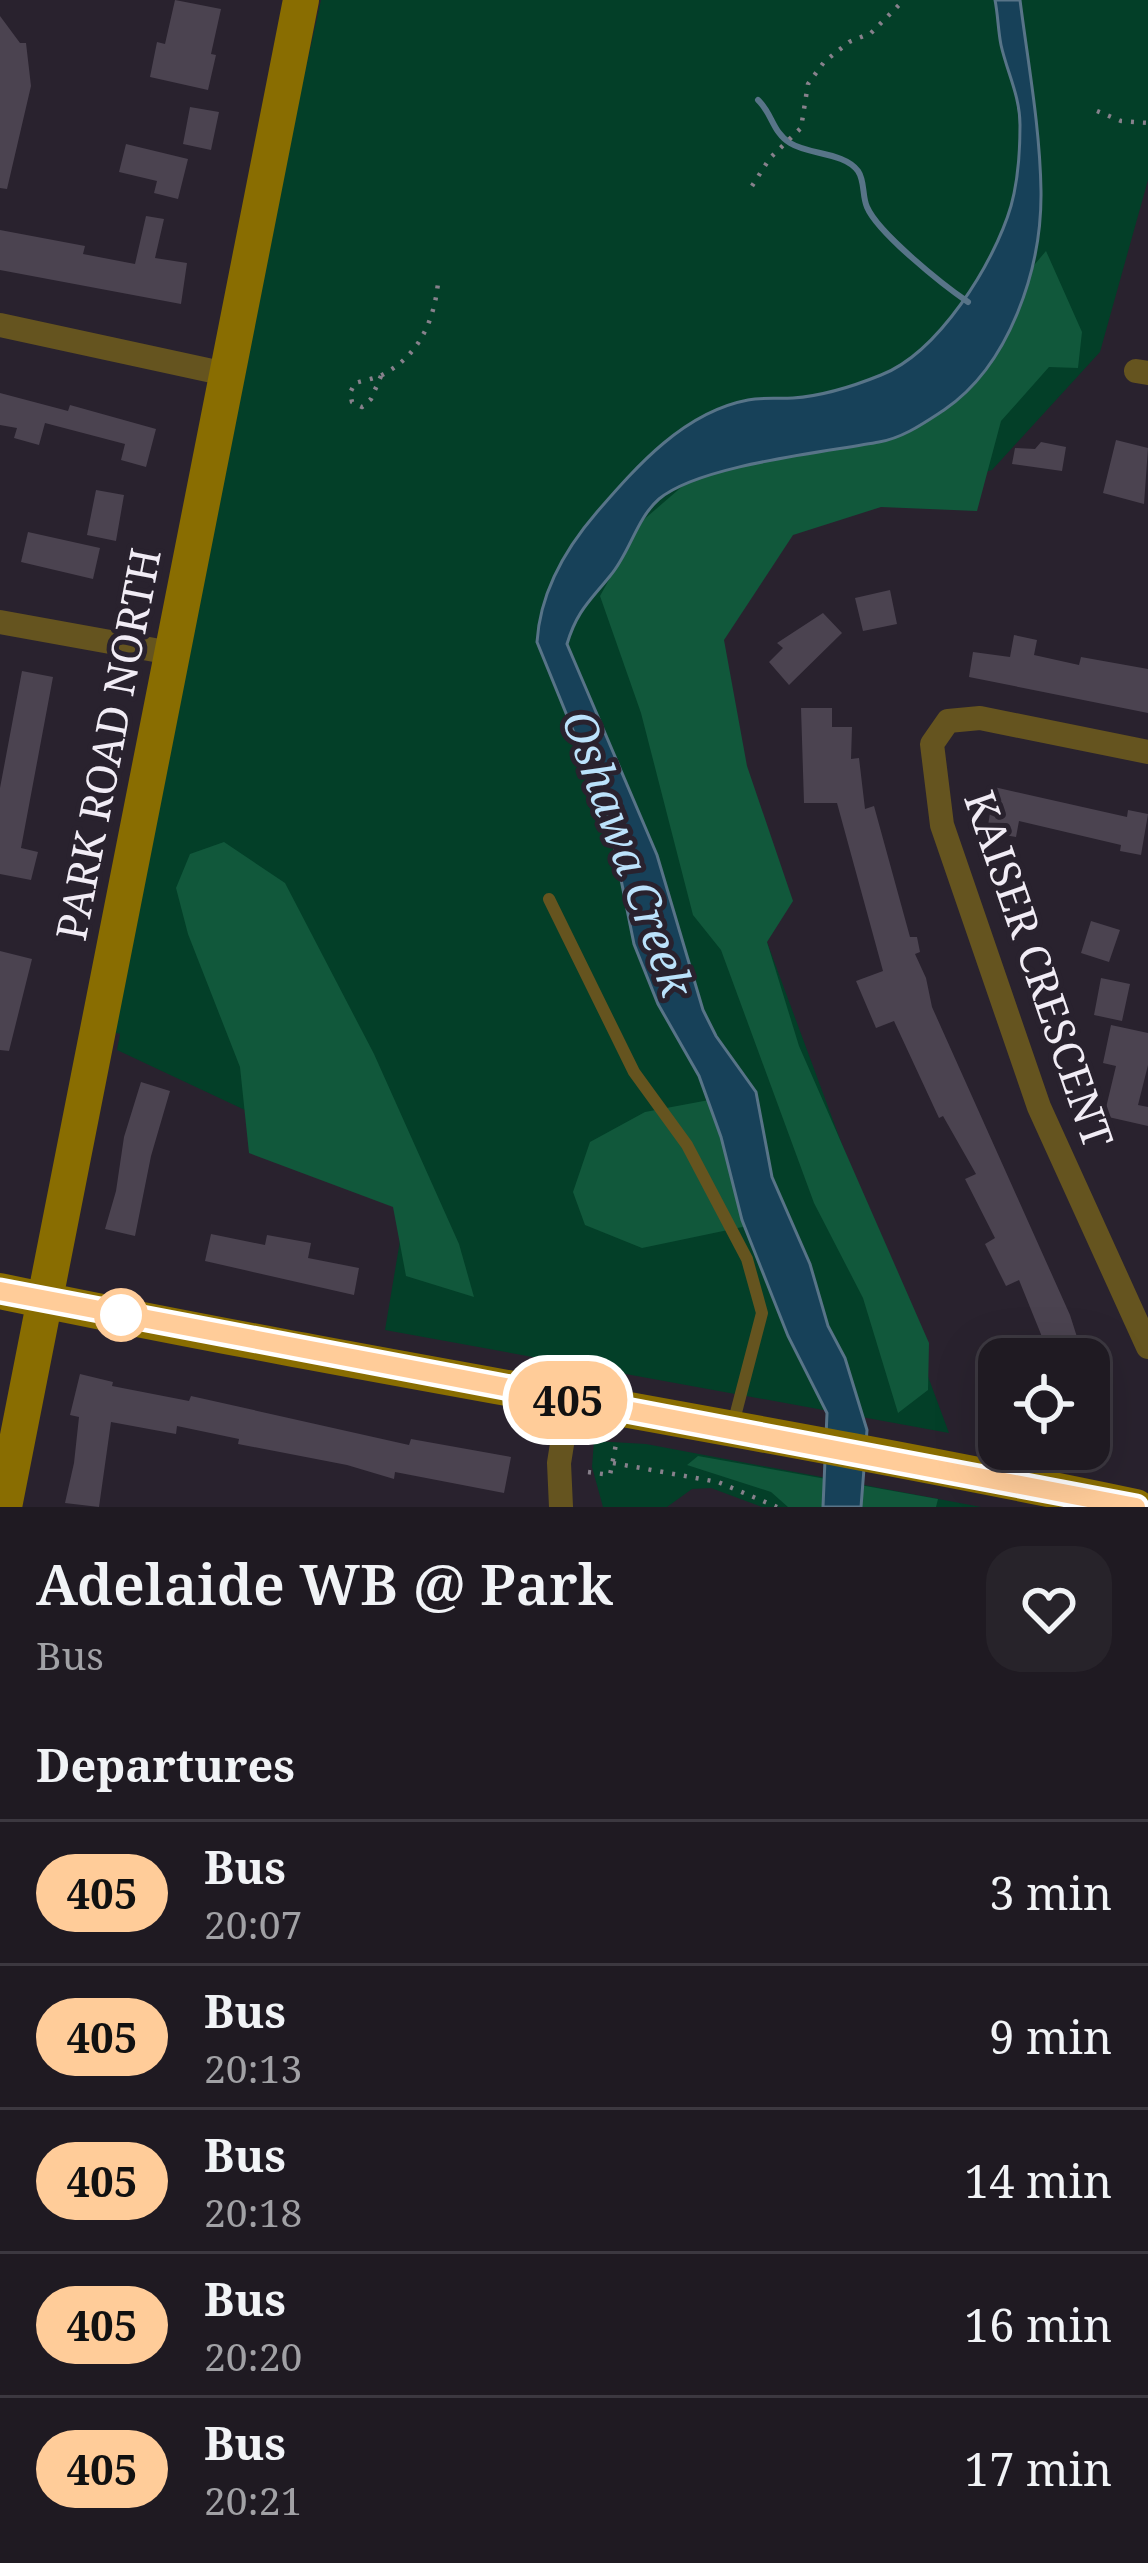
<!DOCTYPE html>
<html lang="en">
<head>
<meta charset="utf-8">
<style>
	body { margin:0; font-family:"Noto Serif",serif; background:#27232a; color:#f1f3f6; height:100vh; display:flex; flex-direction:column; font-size:45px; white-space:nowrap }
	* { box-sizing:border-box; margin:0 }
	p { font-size:39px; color:#a1a1a5 }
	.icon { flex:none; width:66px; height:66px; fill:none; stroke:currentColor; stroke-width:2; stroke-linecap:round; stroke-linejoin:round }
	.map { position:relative; height:1507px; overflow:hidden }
	.details { display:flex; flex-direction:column; background:#1f1a22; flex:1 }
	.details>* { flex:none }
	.badge { padding:0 24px; border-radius:39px; font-size:42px; line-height:78px }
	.buttons { position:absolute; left:978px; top:1338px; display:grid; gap:24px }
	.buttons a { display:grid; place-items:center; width:132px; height:132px; border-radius:24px; background:#1f1a22; box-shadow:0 12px 48px #0002,0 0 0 3px #3c3840; font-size:60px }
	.map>.badge { position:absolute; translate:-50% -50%; box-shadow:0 0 0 6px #fff }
	h2 { padding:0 36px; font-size:45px; line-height:108px }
	.round { display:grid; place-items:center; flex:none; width:126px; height:126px; border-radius:36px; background:#27232a }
	.summary { display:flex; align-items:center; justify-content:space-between; height:204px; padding:0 36px }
	h1 { font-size:57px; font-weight:600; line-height:90px }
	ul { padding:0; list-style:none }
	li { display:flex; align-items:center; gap:36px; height:144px; padding:0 36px; border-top:3px solid #3c3840 }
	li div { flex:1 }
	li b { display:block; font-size:45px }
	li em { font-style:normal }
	li .badge { min-width:132px; font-weight:700; text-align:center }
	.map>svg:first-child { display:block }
	.green { fill:#033f28 }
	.forest { fill:#11583b }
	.water { fill:#174159; stroke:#587488; stroke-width:3 }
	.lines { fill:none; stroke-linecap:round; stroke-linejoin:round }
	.stream { stroke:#587488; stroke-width:6 }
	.building { fill:#4b4350 }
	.path { stroke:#87818c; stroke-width:4.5; stroke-dasharray:3 9; stroke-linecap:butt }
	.lane { stroke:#65541f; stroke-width:12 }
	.street { stroke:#65541f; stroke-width:24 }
	.secondary { stroke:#896d01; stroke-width:36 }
	.line-casing { stroke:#fff; stroke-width:27 }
	.line { stroke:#fc9; stroke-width:18 }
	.stop-dot { fill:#fff; stroke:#fc9; stroke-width:6 }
	.labels { text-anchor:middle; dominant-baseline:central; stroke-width:10; stroke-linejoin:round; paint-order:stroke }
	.street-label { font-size:42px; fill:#f1ecf5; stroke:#29222e }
	.water-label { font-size:45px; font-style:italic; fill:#bbe2fb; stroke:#29222e }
</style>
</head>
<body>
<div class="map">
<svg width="1148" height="1507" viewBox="0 0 1148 1507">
	<rect width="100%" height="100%" fill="#29222e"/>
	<!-- green -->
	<path class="green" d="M321 0H1148V180L1100 352 992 470 805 523 719 596 677 672 767 942 949 1433 385 1330 409 1187 117 1050 120 1034 92 1026Z
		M594 1441 646 1444 981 1507H762L711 1488 692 1489 667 1507H603L592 1467Z"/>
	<!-- forest -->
	<path class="forest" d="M1046 251 1082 332 1078 368 1049 367 1001 421 977 511 881 507 793 535 724 640 747 766 793 901 767 942 799 1046 929 1343 928 1390 898 1413 863 1298 814 1203 721 950 693 915 641 713 600 596 641 522 737 439 942 374Z
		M224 842 285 883 374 1054 459 1244 474 1297 406 1276 393 1207 249 1153 240 1067 188 934 176 888 190 854Z
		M725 1097 766 1222 642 1248 585 1225 573 1192 590 1142 645 1112Z
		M698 1456 938 1499 936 1507H788L771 1492 687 1465Z"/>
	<!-- water -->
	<path class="water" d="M995 0H1020C1028 63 1040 127 1041 191 1042 268 1010 365 944 410 924 423 903 438 879 442 826 452 699 465 659 499 636 519 630 553 610 576 589 602 577 611 567 644L657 855 703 1010 716 1036 756 1092 772 1177 810 1264 828 1326 845 1358 867 1430 861 1507H823L827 1413 788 1336 742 1220 721 1137 699 1076 658 1004 634 944 604 795 592 777 537 642C540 593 565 549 597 512 637 466 684 412 748 400 763 397 778 399 793 398 822 396 854 386 881 375 938 353 994 264 1011 206 1018 181 1020 151 1020 125 1020 96 1007 72 1001 45 998 30 998 15 995 0Z"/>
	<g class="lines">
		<!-- stream -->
		<path class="stream" d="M758 100C772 113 773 133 790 143 809 155 844 152 858 171 865 181 862 196 867 207 878 233 943 285 968 302"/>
	</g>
	<!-- building -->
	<path class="building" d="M175 0 221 9 211 54 216 55 208 90 150 77 157 42 165 44Z
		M0 16 20 43H26L31 86 7 189 0 188Z
		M190 107 219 112 211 150 183 144Z
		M126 144 188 159 178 199 154 193 157 181 119 172Z
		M146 216 164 219 155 258 187 263 181 304 0 270V230L85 246 83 254 135 264Z
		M0 393 68 411 70 405 156 429 146 467 121 460 125 444 45 423 39 445 14 438 17 428 0 425Z
		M1116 440 1148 448 1144 504 1103 493Z
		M1041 442 1066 447 1062 471 1012 464 1015 448 1035 449Z
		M96 490 124 495 116 541 87 535Z
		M28 532 100 548 93 579 21 562Z
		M890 590 897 624 863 631 855 598Z
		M823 613 842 633 789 685 769 662 783 648 777 643Z
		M1014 635 1037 640 1034 655 1079 665 1081 657 1148 669V713L969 677 973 652 1010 657Z
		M22 671 53 677 21 848 38 852 31 880 0 874V788Z
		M801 708H832V727H852L851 759 859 758 865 809 874 806 910 937H917L920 952 915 954 926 978 932 1007 1070 1315 1084 1359H1051L1019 1280 1006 1286 985 1244 995 1238 965 1179 976 1174 943 1116 939 1118 894 1021 876 1028 856 981 883 971 837 803H804Z
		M994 787 1127 817 1128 810 1148 814 1141 855 1120 851 1121 845 1019 821 1016 837 987 832Z
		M1091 921 1120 930 1109 962 1081 953Z
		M0 951 32 959 9 1051 0 1050Z
		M1101 978 1130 984 1122 1021 1094 1015Z
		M1111 1025 1148 1033V1065L1138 1105 1148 1107V1126L1104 1116 1116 1066 1103 1063Z
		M141 1082 170 1091 151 1156 135 1236 105 1229 116 1191 124 1137Z
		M211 1234 265 1245 267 1235 311 1243 308 1258 359 1268 354 1295 205 1261Z
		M80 1374 113 1382 112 1386 189 1401 191 1396 409 1445 411 1439 511 1457 504 1493 395 1472 394 1479 347 1465 238 1444 239 1439 177 1426 176 1434 111 1422 99 1507 65 1503 74 1463 79 1417 70 1415Z"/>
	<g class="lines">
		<!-- path -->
		<path class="path" d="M1097 111 1121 121 1148 123
			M752 186 770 158 801 128 808 84 824 62 849 42 871 33 904 0
			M381 376 371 399 362 407 352 402 350 393 355 383C364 380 375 379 384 374 419 355 434 321 438 283
			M613 1463 718 1482 777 1507
			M588 1472 610 1475 617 1439"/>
		<!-- lane -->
		<path class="lane" d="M549 899 634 1072 687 1145 747 1259 762 1313 733 1424"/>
		<!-- street -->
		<path class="street" d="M0 325 226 374
			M1136 371 1148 373
			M0 622 171 653
			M1148 752 980 718 948 721 932 744 942 825 1039 1107 1148 1347
			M561 1507 559 1463 569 1400"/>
		<!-- secondary -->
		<path class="secondary" d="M0 1291C377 1370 759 1428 1136 1507
			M4 1507 301 0"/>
	</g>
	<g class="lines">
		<defs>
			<path id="line" d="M0 1291 1136 1507"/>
		</defs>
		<!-- line casing -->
		<use href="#line" class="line-casing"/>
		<!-- line -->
		<use href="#line" class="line"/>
	</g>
	<!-- markers -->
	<circle class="stop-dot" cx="121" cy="1315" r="24"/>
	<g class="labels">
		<!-- street labels -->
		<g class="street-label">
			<text transform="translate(107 744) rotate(-79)">PARK ROAD NORTH</text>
			<text transform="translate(1040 969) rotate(71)">KAISER CRESCENT</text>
		</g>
		<!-- water labels -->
		<g class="water-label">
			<text transform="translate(629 853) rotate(70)">Oshawa Creek</text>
		</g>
	</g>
</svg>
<div class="buttons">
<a><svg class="icon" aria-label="locate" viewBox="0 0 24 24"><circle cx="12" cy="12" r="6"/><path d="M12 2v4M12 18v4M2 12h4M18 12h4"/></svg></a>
</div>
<b class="badge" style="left:568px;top:1400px;background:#fc9;color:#111">405</b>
</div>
<section class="details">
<div class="summary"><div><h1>Adelaide WB @ Park</h1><p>Bus</p></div><a class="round"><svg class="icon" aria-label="heart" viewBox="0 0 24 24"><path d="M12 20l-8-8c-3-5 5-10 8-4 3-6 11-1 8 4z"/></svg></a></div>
<h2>Departures</h2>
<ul>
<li><span class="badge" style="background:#fc9;color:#111">405</span><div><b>Bus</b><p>20:07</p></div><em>3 min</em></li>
<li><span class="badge" style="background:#fc9;color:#111">405</span><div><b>Bus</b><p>20:13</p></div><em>9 min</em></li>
<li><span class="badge" style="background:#fc9;color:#111">405</span><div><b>Bus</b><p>20:18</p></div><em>14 min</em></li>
<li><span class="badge" style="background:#fc9;color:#111">405</span><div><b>Bus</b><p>20:20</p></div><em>16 min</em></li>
<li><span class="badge" style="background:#fc9;color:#111">405</span><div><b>Bus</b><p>20:21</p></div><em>17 min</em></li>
</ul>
</section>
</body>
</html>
